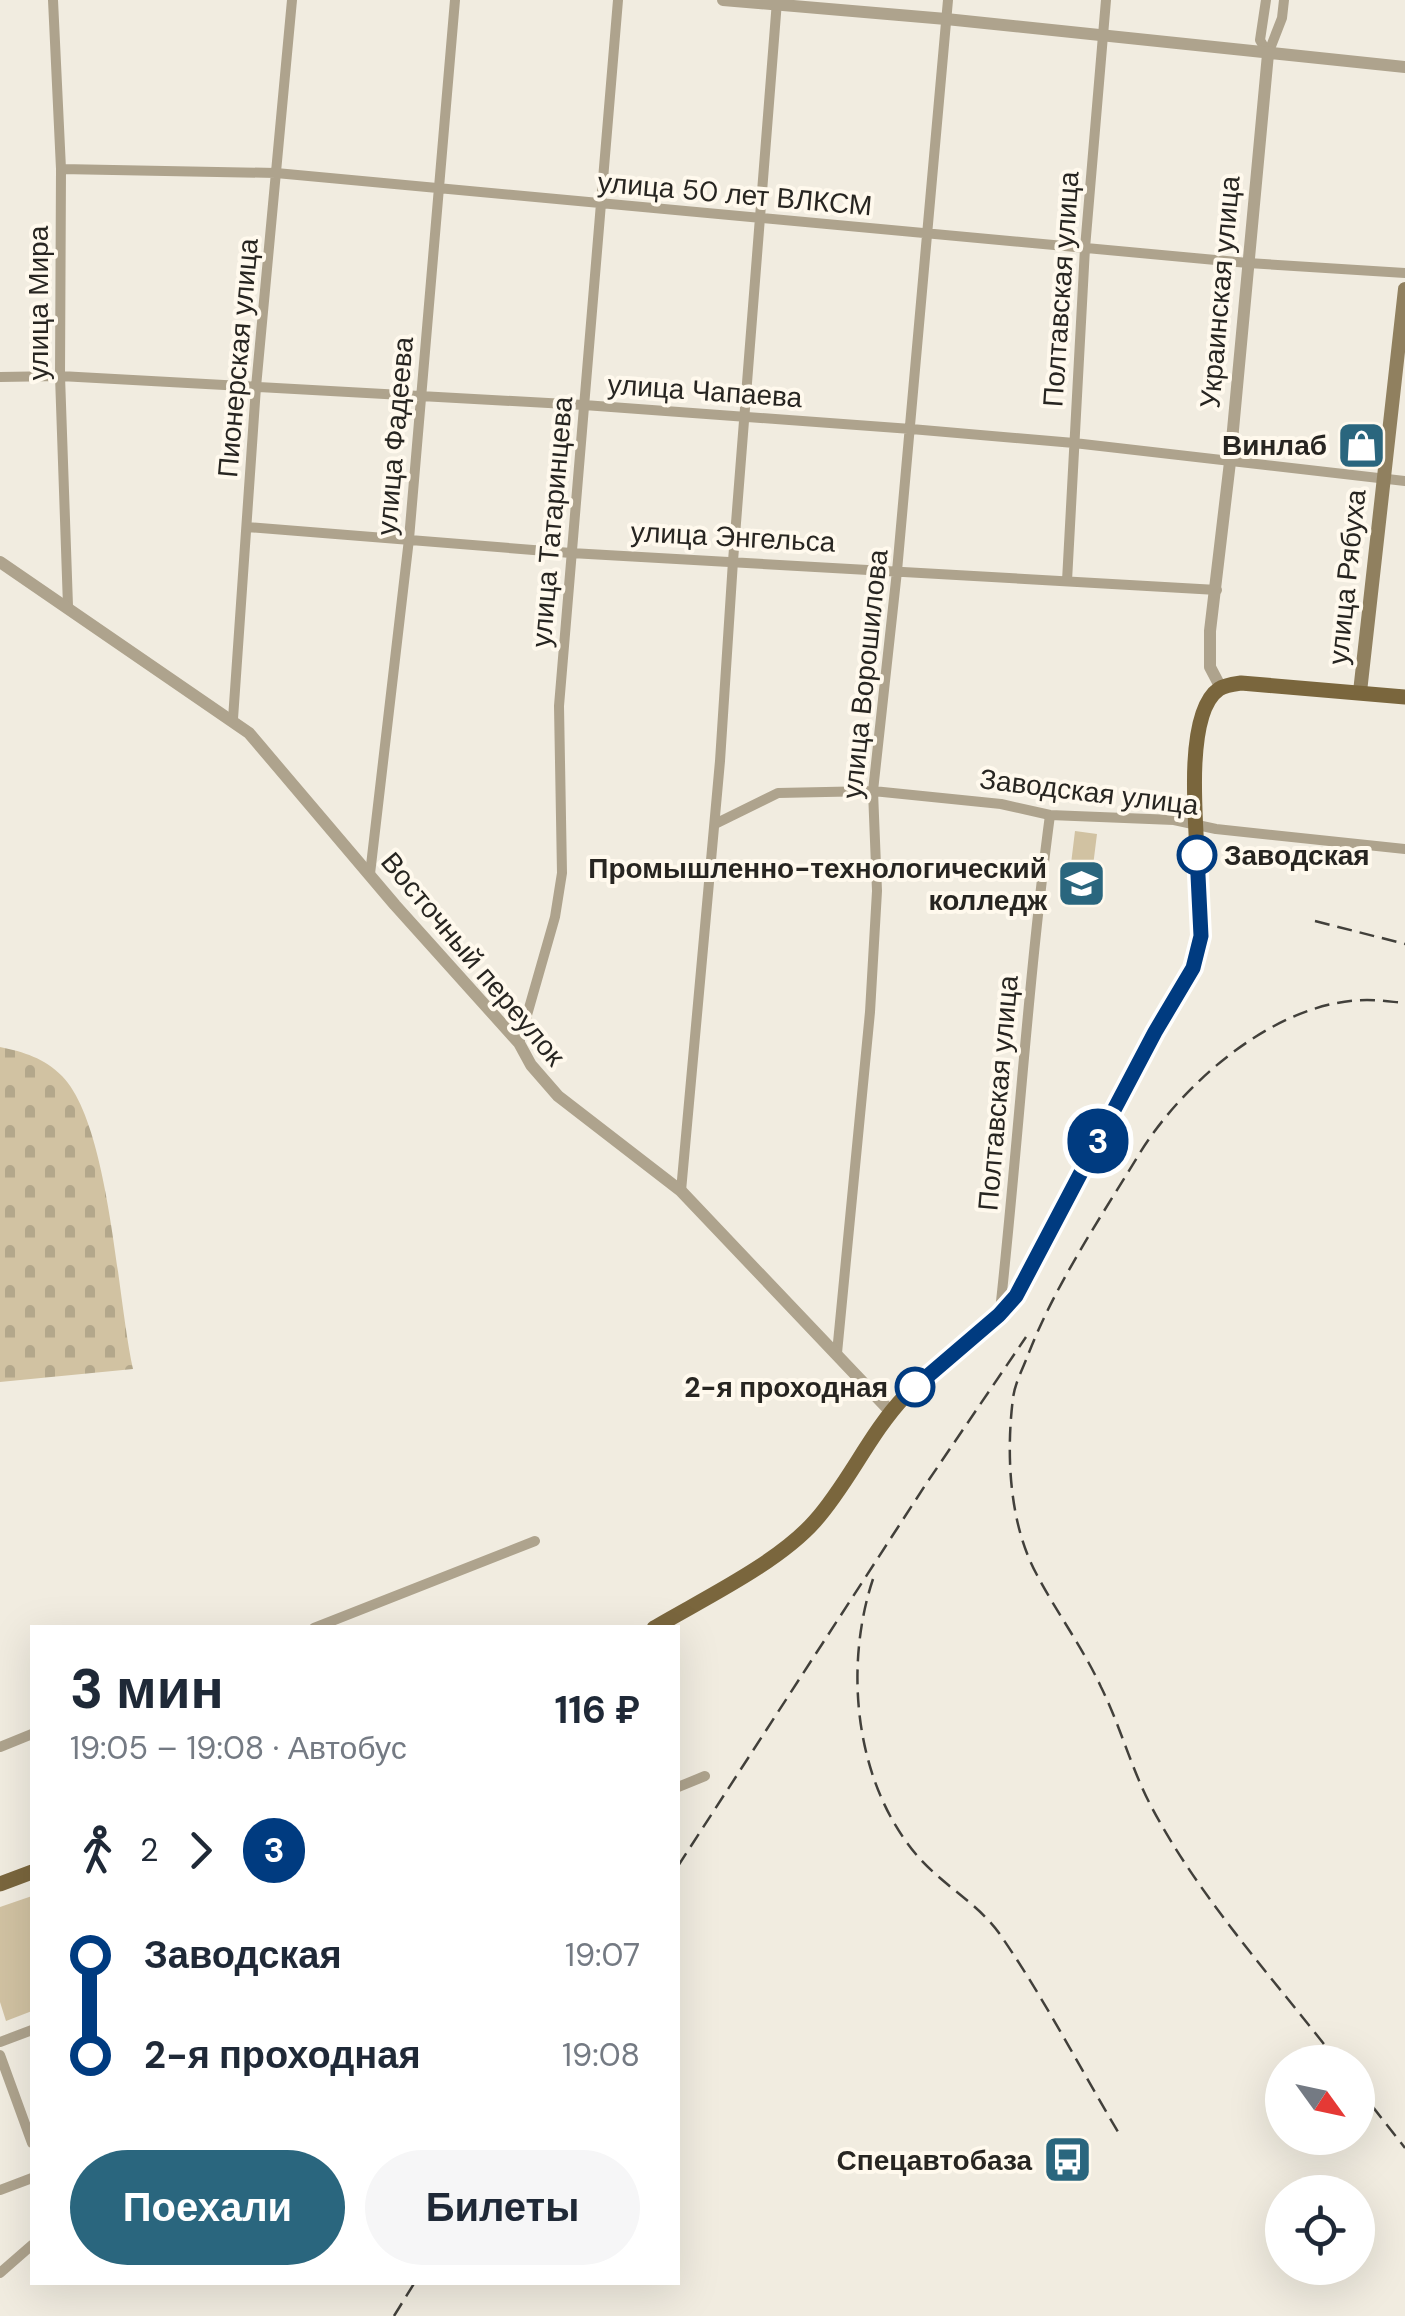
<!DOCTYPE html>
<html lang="ru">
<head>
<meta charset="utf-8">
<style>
	body { margin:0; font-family:"DM Sans",sans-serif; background:#f6f6f7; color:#1f2937; height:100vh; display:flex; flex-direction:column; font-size:38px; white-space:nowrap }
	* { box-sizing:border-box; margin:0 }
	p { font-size:32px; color:#747a83 }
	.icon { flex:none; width:55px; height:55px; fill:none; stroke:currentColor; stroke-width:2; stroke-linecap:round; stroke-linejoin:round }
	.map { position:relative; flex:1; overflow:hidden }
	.drawer { position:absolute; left:30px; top:1625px; width:650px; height:660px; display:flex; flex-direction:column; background:#fff; border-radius:0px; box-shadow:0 10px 40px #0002 }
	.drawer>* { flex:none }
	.badge { padding:0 20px; border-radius:32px; font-size:35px; line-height:65px }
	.needle { width:65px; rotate:123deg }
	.tools { position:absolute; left:1265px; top:2045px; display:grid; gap:20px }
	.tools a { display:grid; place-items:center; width:110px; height:110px; border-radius:50%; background:#fff; box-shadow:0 10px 40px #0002; font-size:50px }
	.map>.badge { position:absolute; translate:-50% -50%; box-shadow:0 0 0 5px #fff }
	.legs { display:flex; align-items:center; gap:15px; height:110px; padding:0 40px; font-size:32px }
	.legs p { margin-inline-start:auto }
	.overview { display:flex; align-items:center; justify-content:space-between; height:170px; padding:0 40px }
	h1 { font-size:55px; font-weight:800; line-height:75px }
	.button { display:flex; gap:20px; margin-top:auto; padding:20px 40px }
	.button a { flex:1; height:115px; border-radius:60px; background:#2a667e; color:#fff; font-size:40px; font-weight:800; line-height:115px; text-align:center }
	.button a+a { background:#f6f6f7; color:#1f2937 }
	ul { padding:0 40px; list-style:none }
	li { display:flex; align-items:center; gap:35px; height:100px; font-size:38px }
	li i { display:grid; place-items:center; width:15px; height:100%; margin:0 12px; background:currentColor }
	li i::after { content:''; width:25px; height:25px; margin:-12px; border:8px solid; border-radius:50%; background:#fff }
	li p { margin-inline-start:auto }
	li:first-child i { background:linear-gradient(#0000 50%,currentColor 0) }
	li:last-child i { background:linear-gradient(currentColor 50%,#0000 0) }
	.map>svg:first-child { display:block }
	.green { fill:#d1c2a2 }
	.cemetery { fill:url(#cemetery-stones) }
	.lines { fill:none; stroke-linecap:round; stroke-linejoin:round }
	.minor { stroke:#aea38d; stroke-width:10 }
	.tertiary { stroke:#aea38d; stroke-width:12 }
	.secondary { stroke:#90805f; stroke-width:14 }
	.primary { stroke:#7a663d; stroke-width:15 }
	.rail { stroke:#42403b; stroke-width:2.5; stroke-dasharray:15 8; stroke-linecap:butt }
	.line-1-casing { stroke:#fff; stroke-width:22 }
	.line-1 { stroke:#003b80; stroke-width:15 }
	.stop-1-dot { fill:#fff; stroke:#003b80; stroke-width:5 }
	.labels { text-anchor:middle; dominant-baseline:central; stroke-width:8; stroke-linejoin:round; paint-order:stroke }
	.street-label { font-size:28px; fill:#272521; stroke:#fff9ed }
	.poi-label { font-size:28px; font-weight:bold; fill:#272521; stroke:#fff9ed; text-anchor:end }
	.stop-label { font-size:28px; font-weight:bold; fill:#272521; stroke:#fff9ed; text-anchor:start }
</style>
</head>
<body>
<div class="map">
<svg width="1405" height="2316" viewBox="0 0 1405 2316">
	<defs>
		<pattern id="cemetery-stones" width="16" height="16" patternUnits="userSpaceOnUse" patternTransform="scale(2.5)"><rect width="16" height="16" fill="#d1c2a2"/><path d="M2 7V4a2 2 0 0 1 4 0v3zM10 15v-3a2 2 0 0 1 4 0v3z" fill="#b3a78b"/></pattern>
	</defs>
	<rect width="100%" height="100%" fill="#f1ece0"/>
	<!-- green -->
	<path class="green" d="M1075 831 1097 834 1092 874 1070 872Z
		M32 1896V2011L6 2021 0 2002V1907Z"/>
	<!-- cemetery -->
	<path class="cemetery" d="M0 1047C24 1052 44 1058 62 1076 110 1125 117 1298 133 1369L0 1382Z"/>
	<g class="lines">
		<!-- minor -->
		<path class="minor" d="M53 0 61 169 60 376 68 606
			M1266 0 1260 40 1268 54
			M1268 54 1282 18 1284 0
			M61 169 276 173 1248 263 1405 273
			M0 377 60 376 584 405 911 429 1074 443 1405 481
			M247 527 571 553 1217 590
			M1067 581 1085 248 1106 0
			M233 719 256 387 292 0
			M715 824 778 793 873 791 1001 804 1050 815 1174 820 1216 829 1405 849
			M370 874 409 539 455 0
			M519 1043 555 917 562 873 559 706 618 0
			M681 1191 720 761 733 561 777 1
			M1000 1311C1018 1146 1028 980 1050 815
			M837 1353 870 1012 877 891 873 791 897 571 948 0
			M314 1628 535 1541
			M0 1747 32 1734
			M678 1787 705 1776
			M0 2042 32 2030
			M0 2055 32 2143
			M0 2190 32 2178
			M0 2273 32 2245"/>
		<!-- tertiary -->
		<path class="tertiary" d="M723 0 946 19 1405 67
			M0 562 249 733 395 905 519 1043 531 1065 558 1096 681 1191 891 1412
			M1221 688 1210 667V631L1230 462 1268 54"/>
		<!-- secondary -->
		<path class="secondary" d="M1360 692 1405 289"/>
		<!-- primary -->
		<path class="primary" d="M654 1628C703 1599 778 1563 815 1521 849 1483 869 1434 905 1396 943 1358 993 1331 1023 1285 1069 1207 1108 1123 1150 1043 1168 1007 1198 976 1201 934 1204 884 1175 719 1219 689 1225 685 1234 684 1241 683L1405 697
			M0 1884 32 1872"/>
		<!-- rail -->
		<path class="rail" d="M1315 921 1405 944
			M873 1579C843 1669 855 1787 921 1860 945 1886 979 1905 999 1933 1043 1996 1081 2070 1121 2137
			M678 1866 926 1484 1026 1337
			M1338 2062C1274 1979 1200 1899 1151 1806 1131 1768 1120 1725 1101 1687 1083 1648 1057 1613 1037 1575 1009 1524 1006 1454 1013 1398 1015 1383 1023 1368 1028 1355 1055 1285 1099 1220 1138 1156 1182 1083 1277 1000 1367 1000 1380 1000 1393 1002 1405 1003
			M1358 2088 1405 2148
			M394 2316 415 2282"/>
	</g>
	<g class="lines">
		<defs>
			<path id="line-1" d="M915 1387 999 1315 1016 1296 1155 1032 1193 968 1201 936 1197 855"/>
		</defs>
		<!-- line-1 casing -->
		<use href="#line-1" class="line-1-casing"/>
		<!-- line-1 -->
		<use href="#line-1" class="line-1"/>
	</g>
	<!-- icons -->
	<defs>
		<symbol id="shop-square" viewBox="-11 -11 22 22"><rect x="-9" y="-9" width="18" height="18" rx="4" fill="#2a667e" stroke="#fff9ed"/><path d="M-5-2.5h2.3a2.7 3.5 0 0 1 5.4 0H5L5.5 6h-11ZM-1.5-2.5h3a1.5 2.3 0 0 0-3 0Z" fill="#fff"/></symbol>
		<symbol id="university-square" viewBox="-11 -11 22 22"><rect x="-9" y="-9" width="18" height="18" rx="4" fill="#2a667e" stroke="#fff9ed"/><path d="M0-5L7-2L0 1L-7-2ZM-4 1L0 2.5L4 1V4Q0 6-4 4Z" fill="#fff"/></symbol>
		<symbol id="bus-square" viewBox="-11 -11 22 22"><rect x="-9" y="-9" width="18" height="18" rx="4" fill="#2a667e" stroke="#fff9ed"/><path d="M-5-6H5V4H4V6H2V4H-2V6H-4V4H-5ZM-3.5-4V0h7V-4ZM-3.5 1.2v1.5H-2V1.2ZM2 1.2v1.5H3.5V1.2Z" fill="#fff"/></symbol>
	</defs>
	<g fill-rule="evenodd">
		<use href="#shop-square" x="1334" y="418" width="55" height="55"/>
		<use href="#university-square" x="1054" y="856" width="55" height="55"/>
		<use href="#bus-square" x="1040" y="2132" width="55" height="55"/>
	</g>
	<!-- markers -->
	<g class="stop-1-dot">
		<circle cx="1197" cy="855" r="18"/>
		<circle cx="915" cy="1387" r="18"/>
	</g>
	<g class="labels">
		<!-- street labels -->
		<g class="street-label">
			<text transform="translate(735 194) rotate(5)">улица 50 лет ВЛКСМ</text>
			<text transform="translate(1061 289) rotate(-86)">Полтавская улица</text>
			<text transform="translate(1220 292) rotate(-85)">Украинская улица</text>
			<text transform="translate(38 303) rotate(-90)">улица Мира</text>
			<text transform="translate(238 358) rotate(-85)">Пионерская улица</text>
			<text transform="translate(705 391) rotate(4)">улица Чапаева</text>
			<text transform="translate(395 436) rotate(-85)">улица Фадеева</text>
			<text transform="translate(552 522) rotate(-85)">улица Татаринцева</text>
			<text transform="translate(733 537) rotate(3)">улица Энгельса</text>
			<text transform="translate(1347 577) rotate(-84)">улица Рябуха</text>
			<text transform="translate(865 674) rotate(-84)">улица Ворошилова</text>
			<text transform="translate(1089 792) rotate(7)">Заводская улица</text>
			<text transform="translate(473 959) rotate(50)">Восточный переулок</text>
			<text transform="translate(998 1093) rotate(-85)">Полтавская улица</text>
		</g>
		<!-- poi labels -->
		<g class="poi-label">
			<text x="1327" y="445">Винлаб</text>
			<text x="1047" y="868">Промышленно-технологический<tspan x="1047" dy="32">колледж</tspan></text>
			<text x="1032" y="2160">Спецавтобаза</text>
		</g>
		<!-- stop labels -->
		<g class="stop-label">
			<text x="1224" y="855">Заводская</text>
			<text x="888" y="1387" text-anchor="end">2-я проходная</text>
		</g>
	</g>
</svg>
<div class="tools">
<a><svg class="needle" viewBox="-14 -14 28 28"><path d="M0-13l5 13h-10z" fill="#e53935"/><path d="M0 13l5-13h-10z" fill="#747a83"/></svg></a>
<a><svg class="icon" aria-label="locate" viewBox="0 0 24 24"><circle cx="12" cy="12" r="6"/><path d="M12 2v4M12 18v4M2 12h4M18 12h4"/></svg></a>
</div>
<b class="badge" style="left:1098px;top:1141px;background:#003b80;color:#fff">3</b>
<section class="drawer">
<div class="overview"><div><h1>3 мин</h1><p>19:05 – 19:08 · Автобус</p></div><b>116 ₽</b></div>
<div class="legs"><svg class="icon" aria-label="walk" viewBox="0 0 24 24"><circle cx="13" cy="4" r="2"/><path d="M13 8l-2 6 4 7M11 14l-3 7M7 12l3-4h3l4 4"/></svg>2<svg class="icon" aria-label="forward" viewBox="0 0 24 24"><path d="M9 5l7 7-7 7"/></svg><b class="badge" style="background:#003b80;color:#fff">3</b></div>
<ul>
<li><i style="color:#003b80"></i><b>Заводская</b><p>19:07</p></li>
<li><i style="color:#003b80"></i><b>2-я проходная</b><p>19:08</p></li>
</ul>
<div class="button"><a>Поехали</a><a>Билеты</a></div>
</section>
</div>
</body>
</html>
